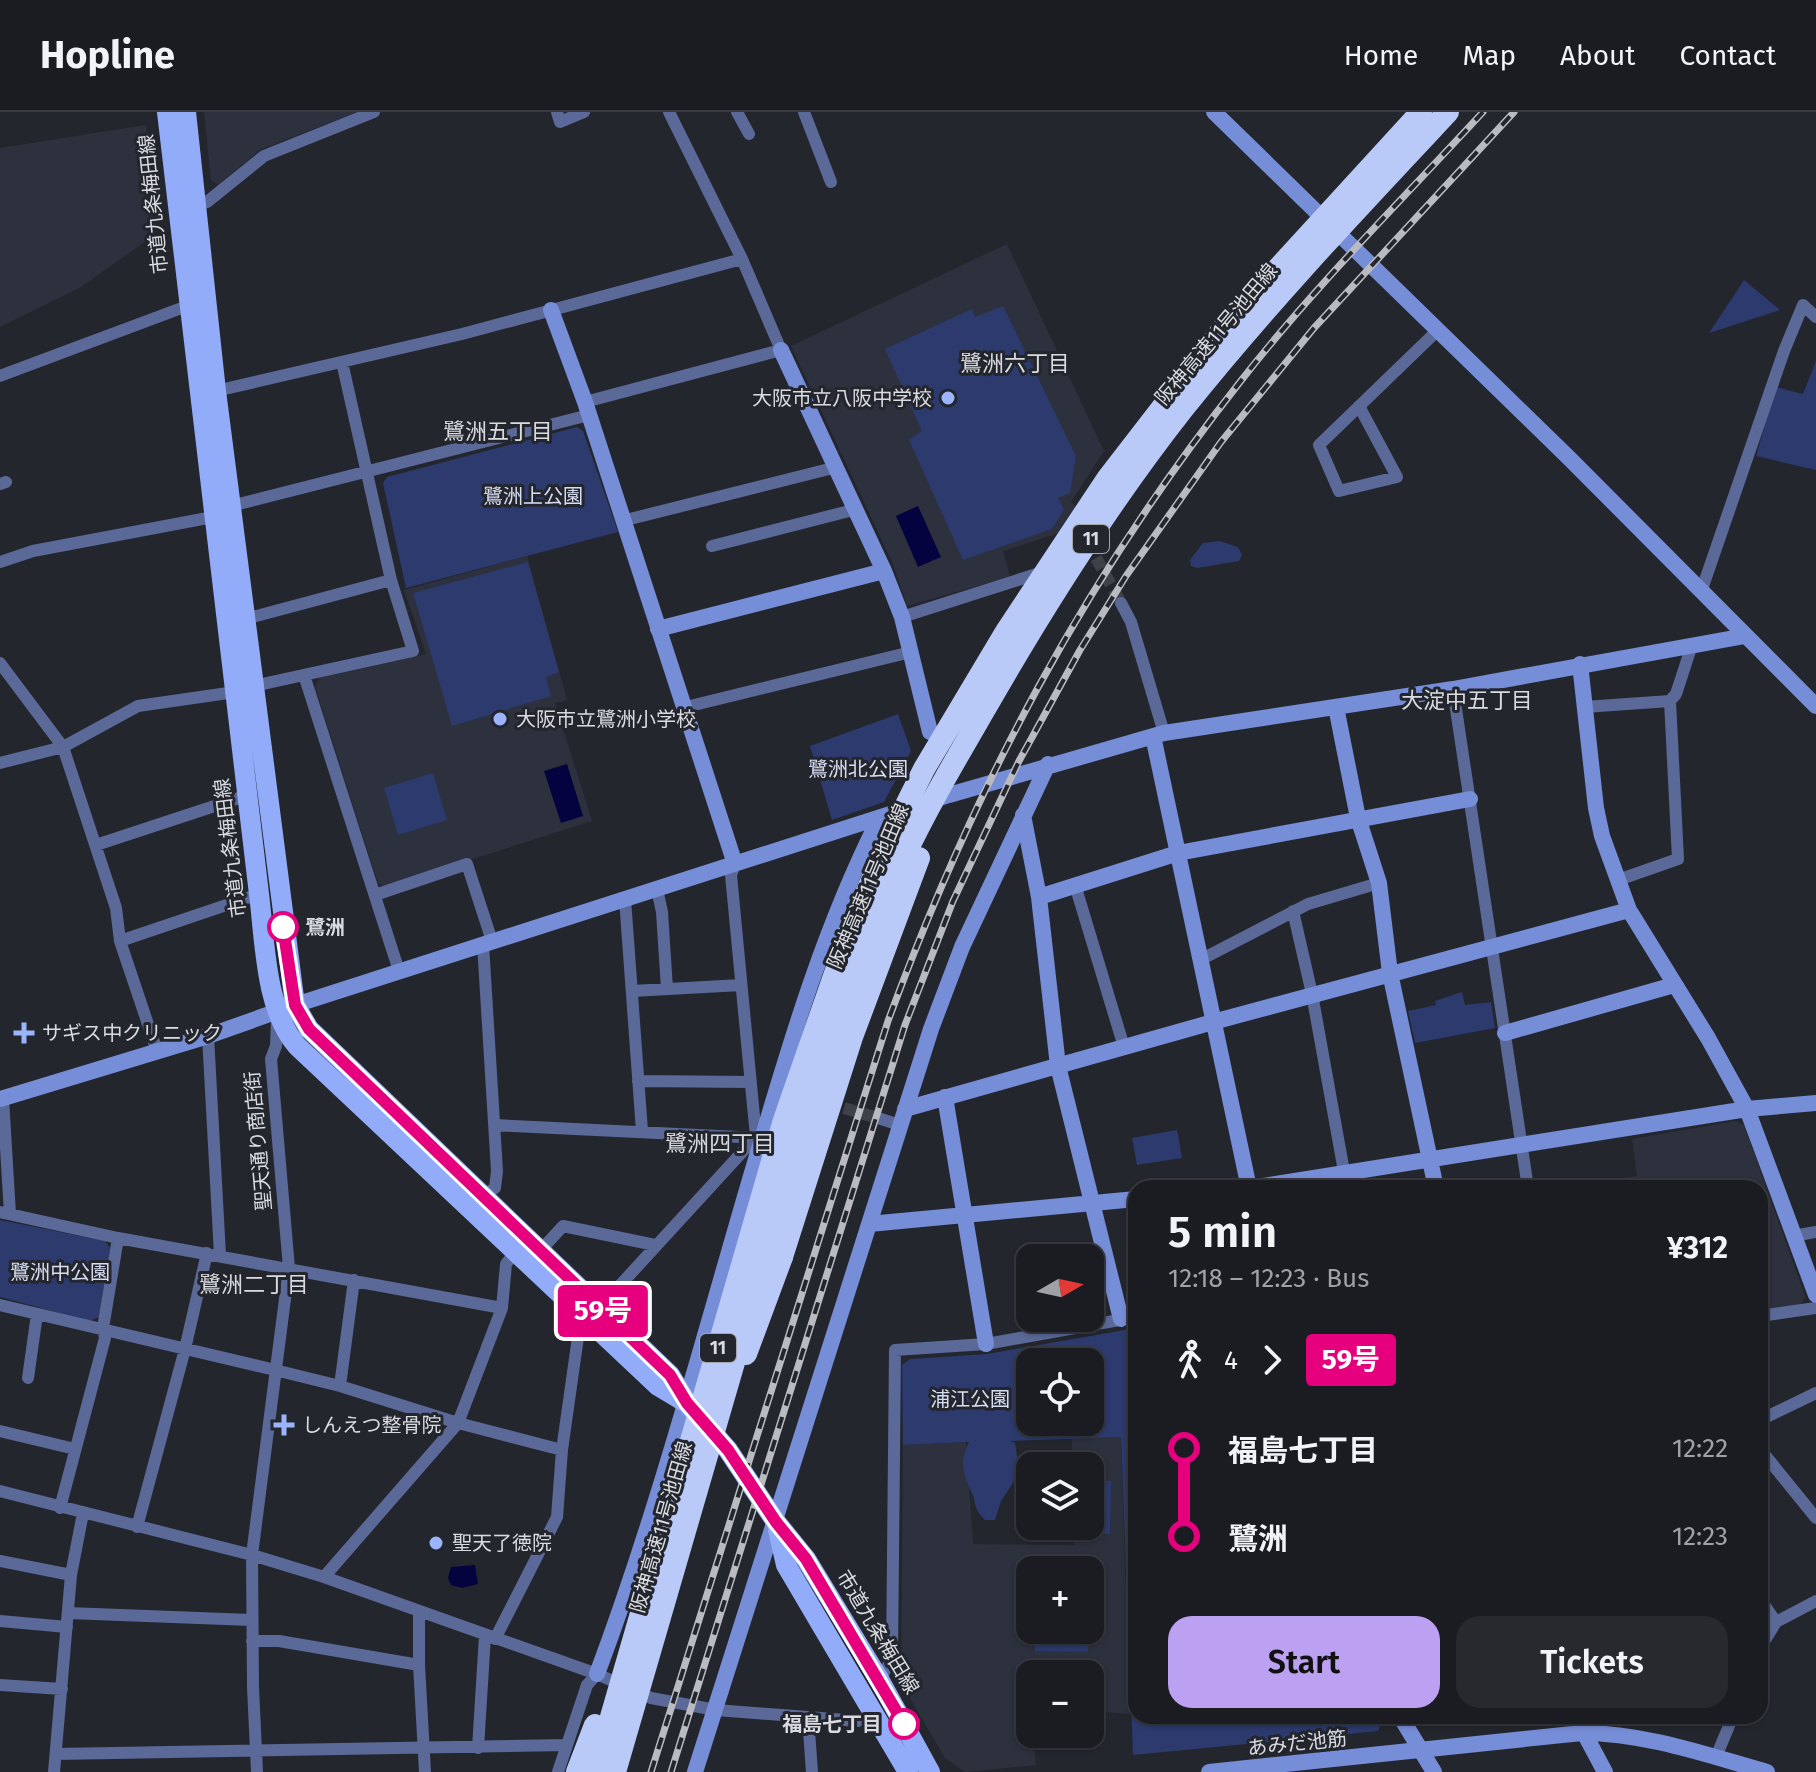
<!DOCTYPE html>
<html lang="en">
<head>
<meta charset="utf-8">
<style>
	body { margin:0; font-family:"Fira Sans","Noto Sans JP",sans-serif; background:#28292f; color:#f1f3f6; height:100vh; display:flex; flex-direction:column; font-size:30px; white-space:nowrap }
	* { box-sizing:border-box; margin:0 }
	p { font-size:26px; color:#a0a1a5 }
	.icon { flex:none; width:44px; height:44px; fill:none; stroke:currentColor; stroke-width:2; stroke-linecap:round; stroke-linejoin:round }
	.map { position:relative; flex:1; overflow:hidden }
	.details { position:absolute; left:1128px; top:1068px; width:640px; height:544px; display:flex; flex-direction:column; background:#1b1c22; border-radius:24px; box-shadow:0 2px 6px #0004,0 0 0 2px #393a40 }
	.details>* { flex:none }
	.badge { padding:0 16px; border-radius:6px; font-size:28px; line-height:52px }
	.needle { width:52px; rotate:81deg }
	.controls { position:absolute; left:1016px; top:1132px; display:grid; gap:16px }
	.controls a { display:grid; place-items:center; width:88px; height:88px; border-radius:16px; background:#1b1c22; box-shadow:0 2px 6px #0004,0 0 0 2px #393a40; font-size:40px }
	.map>.badge { position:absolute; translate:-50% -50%; box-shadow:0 0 0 4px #fff }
	.legs { display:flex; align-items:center; gap:12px; height:88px; padding:0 40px; font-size:26px }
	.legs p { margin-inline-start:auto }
	.headline { display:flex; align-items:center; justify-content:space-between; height:136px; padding:0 40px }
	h1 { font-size:44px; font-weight:600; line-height:60px }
	.button { display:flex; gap:16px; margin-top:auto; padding:16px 40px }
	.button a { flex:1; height:92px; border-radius:24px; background:#bca0f2; color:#111; font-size:32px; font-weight:600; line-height:92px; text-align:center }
	.button a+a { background:#28292f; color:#f1f3f6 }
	ul { padding:0 40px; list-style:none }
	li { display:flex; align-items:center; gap:28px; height:88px; font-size:30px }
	li i { display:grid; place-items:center; width:12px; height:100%; margin:0 10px; background:currentColor }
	li i::after { content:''; width:20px; height:20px; margin:-10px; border:6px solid; border-radius:50%; background:#1b1c22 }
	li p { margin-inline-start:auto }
	li:first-child i { background:linear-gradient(#0000 50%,currentColor 0) }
	li:last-child i { background:linear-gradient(currentColor 50%,#0000 0) }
	header { display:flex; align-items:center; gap:48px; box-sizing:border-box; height:112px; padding:0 40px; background:#1b1c22; border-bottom:2px solid #393a40 }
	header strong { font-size:38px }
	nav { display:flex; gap:44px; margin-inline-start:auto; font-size:28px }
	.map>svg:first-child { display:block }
	.built { fill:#2d303d; fill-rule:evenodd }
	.green { fill:#2c3a6e; fill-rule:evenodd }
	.water { fill:#050240 }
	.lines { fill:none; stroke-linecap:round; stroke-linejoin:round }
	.street-tunnel { stroke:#3f4149; stroke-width:12; stroke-dasharray:12 6; stroke-linecap:butt }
	.street { stroke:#5a6997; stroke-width:12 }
	.secondary { stroke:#768dd8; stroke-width:16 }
	.primary { stroke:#93acf9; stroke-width:20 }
	.highway { stroke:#b9caf8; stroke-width:22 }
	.rail-casing { stroke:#b9bbc0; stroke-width:7 }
	.rail { stroke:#24262e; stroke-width:4; stroke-dasharray:12; stroke-linecap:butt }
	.highway-bridge { stroke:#b9caf8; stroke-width:22 }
	.line-1-casing { stroke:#fff; stroke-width:18 }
	.line-1 { stroke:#e6007e; stroke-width:12 }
	.poi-dot { fill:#9cb4fd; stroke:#24262e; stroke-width:3 }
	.stop-1-dot { fill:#fff; stroke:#e6007e; stroke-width:4 }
	.labels { text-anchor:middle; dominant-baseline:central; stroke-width:6; stroke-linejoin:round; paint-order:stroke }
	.shield { fill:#24262e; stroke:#a3a5ab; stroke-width:2 }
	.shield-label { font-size:18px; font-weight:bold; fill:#d9dbe0 }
	.street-label { font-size:20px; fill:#d9dbe0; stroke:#24262e }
	.poi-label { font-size:20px; fill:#d9dbe0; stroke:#24262e; text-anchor:start }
	.park-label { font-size:20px; fill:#d6ddf1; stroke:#24262e }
	.stop-label { font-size:20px; font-weight:bold; fill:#d9dbe0; stroke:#24262e; text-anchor:start }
	.neighbourhood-label { font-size:22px; fill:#d9dbe0; stroke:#24262e }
</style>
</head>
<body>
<header>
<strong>Hopline</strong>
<nav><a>Home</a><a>Map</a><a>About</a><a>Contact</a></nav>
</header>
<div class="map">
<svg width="1816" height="1660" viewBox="0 0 1816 1660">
	<rect width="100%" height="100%" fill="#24262e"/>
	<!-- built -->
	<path class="built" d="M204 0H358L261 37 218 73 211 68Z
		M146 13 156 122 81 175 0 215V36Z
		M1007 132 1104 339 1071 390 1076 395 1059 421 1003 439 1010 465 907 494 893 452 791 234Z
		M527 444 567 588 555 591 592 709 385 775 378 771 315 575 319 566 426 542 404 478Z
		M1736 1009 1744 1013 1805 1184 1801 1193 1760 1198V1076H1561L1637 1064 1632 1027Z
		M1121 1325 1130 1602 1090 1599V1562H1030V1622H1033L1036 1653 965 1660 945 1646 901 1571 903 1333 966 1330 973 1432 1074 1433V1414H1090V1354H1072V1326ZM1030 1458H1090V1518H1030Z"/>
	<!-- green -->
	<path class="green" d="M1744 168 1780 198 1709 221Z
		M1003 194 1076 344 1070 381 1058 386 1064 398 1052 417 963 448 909 328 922 319 885 237 972 197 975 205Z
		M1816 249V358L1756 344 1776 275 1803 282Z
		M577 315 583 319 618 420 406 476 383 371 387 365Z
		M1219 429 1238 435 1242 443 1239 449 1197 456 1191 454 1190 448 1203 431Z
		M528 450 559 560 546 565 551 584 452 614 413 481Z
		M898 602 911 639 884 690 832 708 810 634Z
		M433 661 447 708 398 723 384 676Z
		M1462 880 1465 893 1491 890 1495 916 1415 931 1408 899 1436 893 1435 889Z
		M1177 1018 1182 1046 1137 1053 1132 1026Z
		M0 1108 105 1129 110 1136 99 1205 90 1209 0 1185Z
		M1136 1216V1604H1378L1382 1609 1378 1619 1133 1643 1121 1325 1010 1329 1015 1331 1018 1351 1013 1371 1001 1389 995 1408H985C971 1393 978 1393 971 1379 963 1361 959 1350 969 1330L903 1333 902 1253 910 1247 987 1242ZM1030 1250H1090V1310H1030Z
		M1090 1369H1111L1110 1422 1086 1421V1414H1090Z
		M1036 1518H1088V1540L1035 1539Z
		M1035 1547 1088 1548 1087 1562H1035Z"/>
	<!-- water -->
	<path class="water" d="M918 394 941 445 918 455 896 404Z
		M567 652 583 704 561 711 544 659Z
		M475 1453 478 1472 462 1476 451 1473 448 1466 451 1455Z"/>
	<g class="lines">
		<!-- street-tunnel -->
		<path class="street-tunnel" d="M1096 446 1121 491
			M844 996 881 1007"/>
		<!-- street -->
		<path class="street" d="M557 0 560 10 584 0
			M737 0 749 22
			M804 0 831 70
			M196 92 207 90 264 44 374 0
			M0 264 195 191
			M216 279 462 222 742 147
			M585 290 781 238 742 147 669 0
			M1359 294 1397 365 1339 379 1319 333 1438 218
			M0 372 6 370
			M622 409 837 355
			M712 434 857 397
			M0 450 33 439 213 405 231 394 589 303
			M1701 480 1784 239 1803 193 1816 205
			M1121 491 1131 510 1164 621
			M902 505 1043 460
			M245 507 391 468
			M0 551 63 635 116 796 120 829 157 939
			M304 563 399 859
			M1453 577 1528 1076
			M686 595 911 540
			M1584 595 1670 589 1676 582 1692 533
			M0 651 63 635 138 594 235 580 254 574 413 539 391 468 342 250
			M96 733 248 683
			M1618 768 1678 747 1670 589
			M1075 773 1124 935
			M657 777 662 800 667 877
			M375 783 467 752 492 829
			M625 787 642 1019
			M1293 799 1312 882 1347 1076
			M120 829 259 782
			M1200 848 1308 792 1379 771
			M632 879 741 873
			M208 924 220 1143
			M638 969 751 970
			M3 986 10 1102
			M881 1007 900 1013
			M495 1013 760 1026
			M482 1084 495 1076 497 1059 483 832
			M0 1100 118 1126 502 1196
			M1793 1124 1816 1120
			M541 1138 563 1114 655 1133
			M0 1193 275 1258 340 1274 458 1311 562 1338
			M1760 1204 1816 1196
			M28 1266 37 1202
			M340 1274 354 1168
			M1760 1308 1816 1281
			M0 1319 75 1337
			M1760 1337 1816 1406
			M0 1379 252 1443 324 1465 597 1562 651 1586 716 1598 808 1605 858 1609 873 1601
			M60 1396 105 1226 103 1216 118 1126
			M137 1415 185 1237 207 1141
			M0 1449 71 1463
			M324 1465 458 1311 502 1196 506 1152 515 1140
			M1760 1487 1776 1510
			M419 1500V1553L425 1660
			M68 1501 251 1508
			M0 1509 67 1515
			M495 1527 557 1405 562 1338 579 1218 756 1025 731 763 735 752
			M252 1529H279L419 1553
			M1760 1536 1776 1510 1816 1489
			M879 1567 892 1548 895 1238 986 1232 1136 1205
			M0 1573 62 1577
			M808 1605 812 1660
			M478 1636 485 1524
			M56 1642 567 1633
			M1716 1645 1733 1604
			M54 1660 71 1463 83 1401
			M257 1660 253 1575 252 1443 289 1156 271 947 276 934 277 907
			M558 1660 587 1573 597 1562"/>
		<!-- secondary -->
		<path class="secondary" d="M1214 0 1568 345 1816 594
			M551 198 585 290 735 752
			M781 238 884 459 902 505 930 620
			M658 517 884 459
			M1580 552 1596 696 1602 724 1629 798 1708 926 1747 997 1816 1183
			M1336 595 1358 706 1379 771 1390 861 1436 1076
			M1153 624 1249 1076
			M1023 703 1039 785 1058 954 1121 1207
			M1039 785 1178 741 1470 687
			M1505 921 1674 873
			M945 985 986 1232
			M0 987 208 924 295 893 949 683 1164 621 1453 577 1745 524
			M905 997 1213 910 1629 798
			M1250 1076 1747 997 1816 991
			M869 1112 1136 1087
			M597 1562C658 1399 702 1231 751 1064 787 942 822 819 880 705
			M1400 1604 1434 1660
			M1575 1604 1605 1660
			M695 1660 931 917 962 835 1048 652
			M1209 1660 1582 1621C1645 1621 1707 1643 1767 1660"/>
		<!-- primary -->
		<path class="primary" d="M167 0 259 782C265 830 265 897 297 934L658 1274 683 1289
			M186 0 216 279 295 893 309 917 670 1263 687 1291 728 1338 776 1410 806 1447 879 1567 930 1660
			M778 1418 786 1453 908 1660"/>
		<!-- highway -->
		<path class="highway" d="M746 1242 782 1145"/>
		<defs>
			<path id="rail" d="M651 1660 888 909C975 673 1084 468 1240 270 1314 175 1401 89 1483 0
				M671 1660 905 913 953 789 1019 649 1080 538 1126 464 1221 330 1314 216 1514 0"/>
		</defs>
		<!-- rail casing -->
		<use href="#rail" class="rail-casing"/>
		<!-- rail -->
		<use href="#rail" class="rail"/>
		<!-- highway-bridge -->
		<path class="highway-bridge" d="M782 1145 852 925 919 746
			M577 1660 595 1613
			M595 1660 784 1008 851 815 895 715 924 657 1007 518 1107 367 1226 213 1421 0
			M615 1660C662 1496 710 1332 758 1168 799 1026 839 881 903 747 927 696 956 647 985 597 1044 494 1109 391 1183 297 1266 193 1357 97 1448 0"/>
	</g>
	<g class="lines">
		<defs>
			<path id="line-1" d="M283 815 295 893 309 917 670 1263 687 1291 728 1338 776 1410 806 1447 904 1612"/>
		</defs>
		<!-- line-1 casing -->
		<use href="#line-1" class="line-1-casing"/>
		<!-- line-1 -->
		<use href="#line-1" class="line-1"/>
	</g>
	<!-- markers -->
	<g class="poi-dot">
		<circle cx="948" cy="286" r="8"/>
		<circle cx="500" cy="607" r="8"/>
		<path d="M20 909h8v8h8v8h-8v8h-8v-8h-8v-8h8z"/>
		<path d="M280 1301h8v8h8v8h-8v8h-8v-8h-8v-8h8z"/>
		<circle cx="436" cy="1431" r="8"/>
	</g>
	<g class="stop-1-dot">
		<circle cx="283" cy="815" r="14"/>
		<circle cx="904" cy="1612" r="14"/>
	</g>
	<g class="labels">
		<!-- shield labels -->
		<g class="shield">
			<rect x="1073" y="413" width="36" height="28" rx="6"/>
			<rect x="700" y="1222" width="36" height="28" rx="6"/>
		</g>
		<g class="shield-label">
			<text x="1091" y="427">11</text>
			<text x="718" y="1236">11</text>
		</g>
		<!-- street labels -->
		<g class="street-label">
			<text transform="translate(153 92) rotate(-96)">市道九条梅田線</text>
			<text transform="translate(1216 222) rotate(-50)">阪神高速11号池田線</text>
			<text transform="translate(230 736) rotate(-97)">市道九条梅田線</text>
			<text transform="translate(868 774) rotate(-67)">阪神高速11号池田線</text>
			<text transform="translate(258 1029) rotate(-95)">聖天通り商店街</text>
			<text transform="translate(661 1415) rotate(-74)">阪神高速11号池田線</text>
			<text transform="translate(878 1520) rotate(59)">市道九条梅田線</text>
			<text transform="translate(1297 1631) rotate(-6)">あみだ池筋</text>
		</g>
		<!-- poi labels -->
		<g class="poi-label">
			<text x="932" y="286" text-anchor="end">大阪市立八阪中学校</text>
			<text x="516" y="607">大阪市立鷺洲小学校</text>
			<text x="42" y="921">サギス中クリニック</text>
			<text x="302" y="1313">しんえつ整骨院</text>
			<text x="452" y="1431">聖天了徳院</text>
		</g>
		<!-- park labels -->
		<g class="park-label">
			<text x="533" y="384">鷺洲上公園</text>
			<text x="858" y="657">鷺洲北公園</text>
			<text x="60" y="1160">鷺洲中公園</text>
			<text x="970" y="1287">浦江公園</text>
		</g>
		<!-- stop labels -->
		<g class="stop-label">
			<text x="305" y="815">鷺洲</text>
			<text x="882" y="1612" text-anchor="end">福島七丁目</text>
		</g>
		<!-- neighbourhood labels -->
		<g class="neighbourhood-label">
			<text x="1015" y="251">鷺洲六丁目</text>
			<text x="498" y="319">鷺洲五丁目</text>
			<text x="1467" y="588">大淀中五丁目</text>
			<text x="720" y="1031">鷺洲四丁目</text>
			<text x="254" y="1172">鷺洲二丁目</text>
		</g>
	</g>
</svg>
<div class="controls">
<a><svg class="needle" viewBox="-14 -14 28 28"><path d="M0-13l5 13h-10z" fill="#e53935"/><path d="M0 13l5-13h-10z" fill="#a0a1a5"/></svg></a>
<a><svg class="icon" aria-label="locate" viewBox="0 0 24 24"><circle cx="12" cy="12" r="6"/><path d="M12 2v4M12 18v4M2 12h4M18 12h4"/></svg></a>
<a><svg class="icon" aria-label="layers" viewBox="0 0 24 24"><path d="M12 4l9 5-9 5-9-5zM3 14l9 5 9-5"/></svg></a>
<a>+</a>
<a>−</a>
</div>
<b class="badge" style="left:603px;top:1199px;background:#e6007e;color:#fff">59号</b>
<section class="details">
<div class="headline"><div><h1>5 min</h1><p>12:18 – 12:23 · Bus</p></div><b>¥312</b></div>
<div class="legs"><svg class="icon" aria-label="walk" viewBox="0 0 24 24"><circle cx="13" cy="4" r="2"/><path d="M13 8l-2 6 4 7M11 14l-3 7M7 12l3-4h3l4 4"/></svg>4<svg class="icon" aria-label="forward" viewBox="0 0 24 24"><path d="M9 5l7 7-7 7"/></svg><b class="badge" style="background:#e6007e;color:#fff">59号</b></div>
<ul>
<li><i style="color:#e6007e"></i><b>福島七丁目</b><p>12:22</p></li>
<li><i style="color:#e6007e"></i><b>鷺洲</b><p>12:23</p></li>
</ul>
<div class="button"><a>Start</a><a>Tickets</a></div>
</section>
</div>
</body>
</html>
